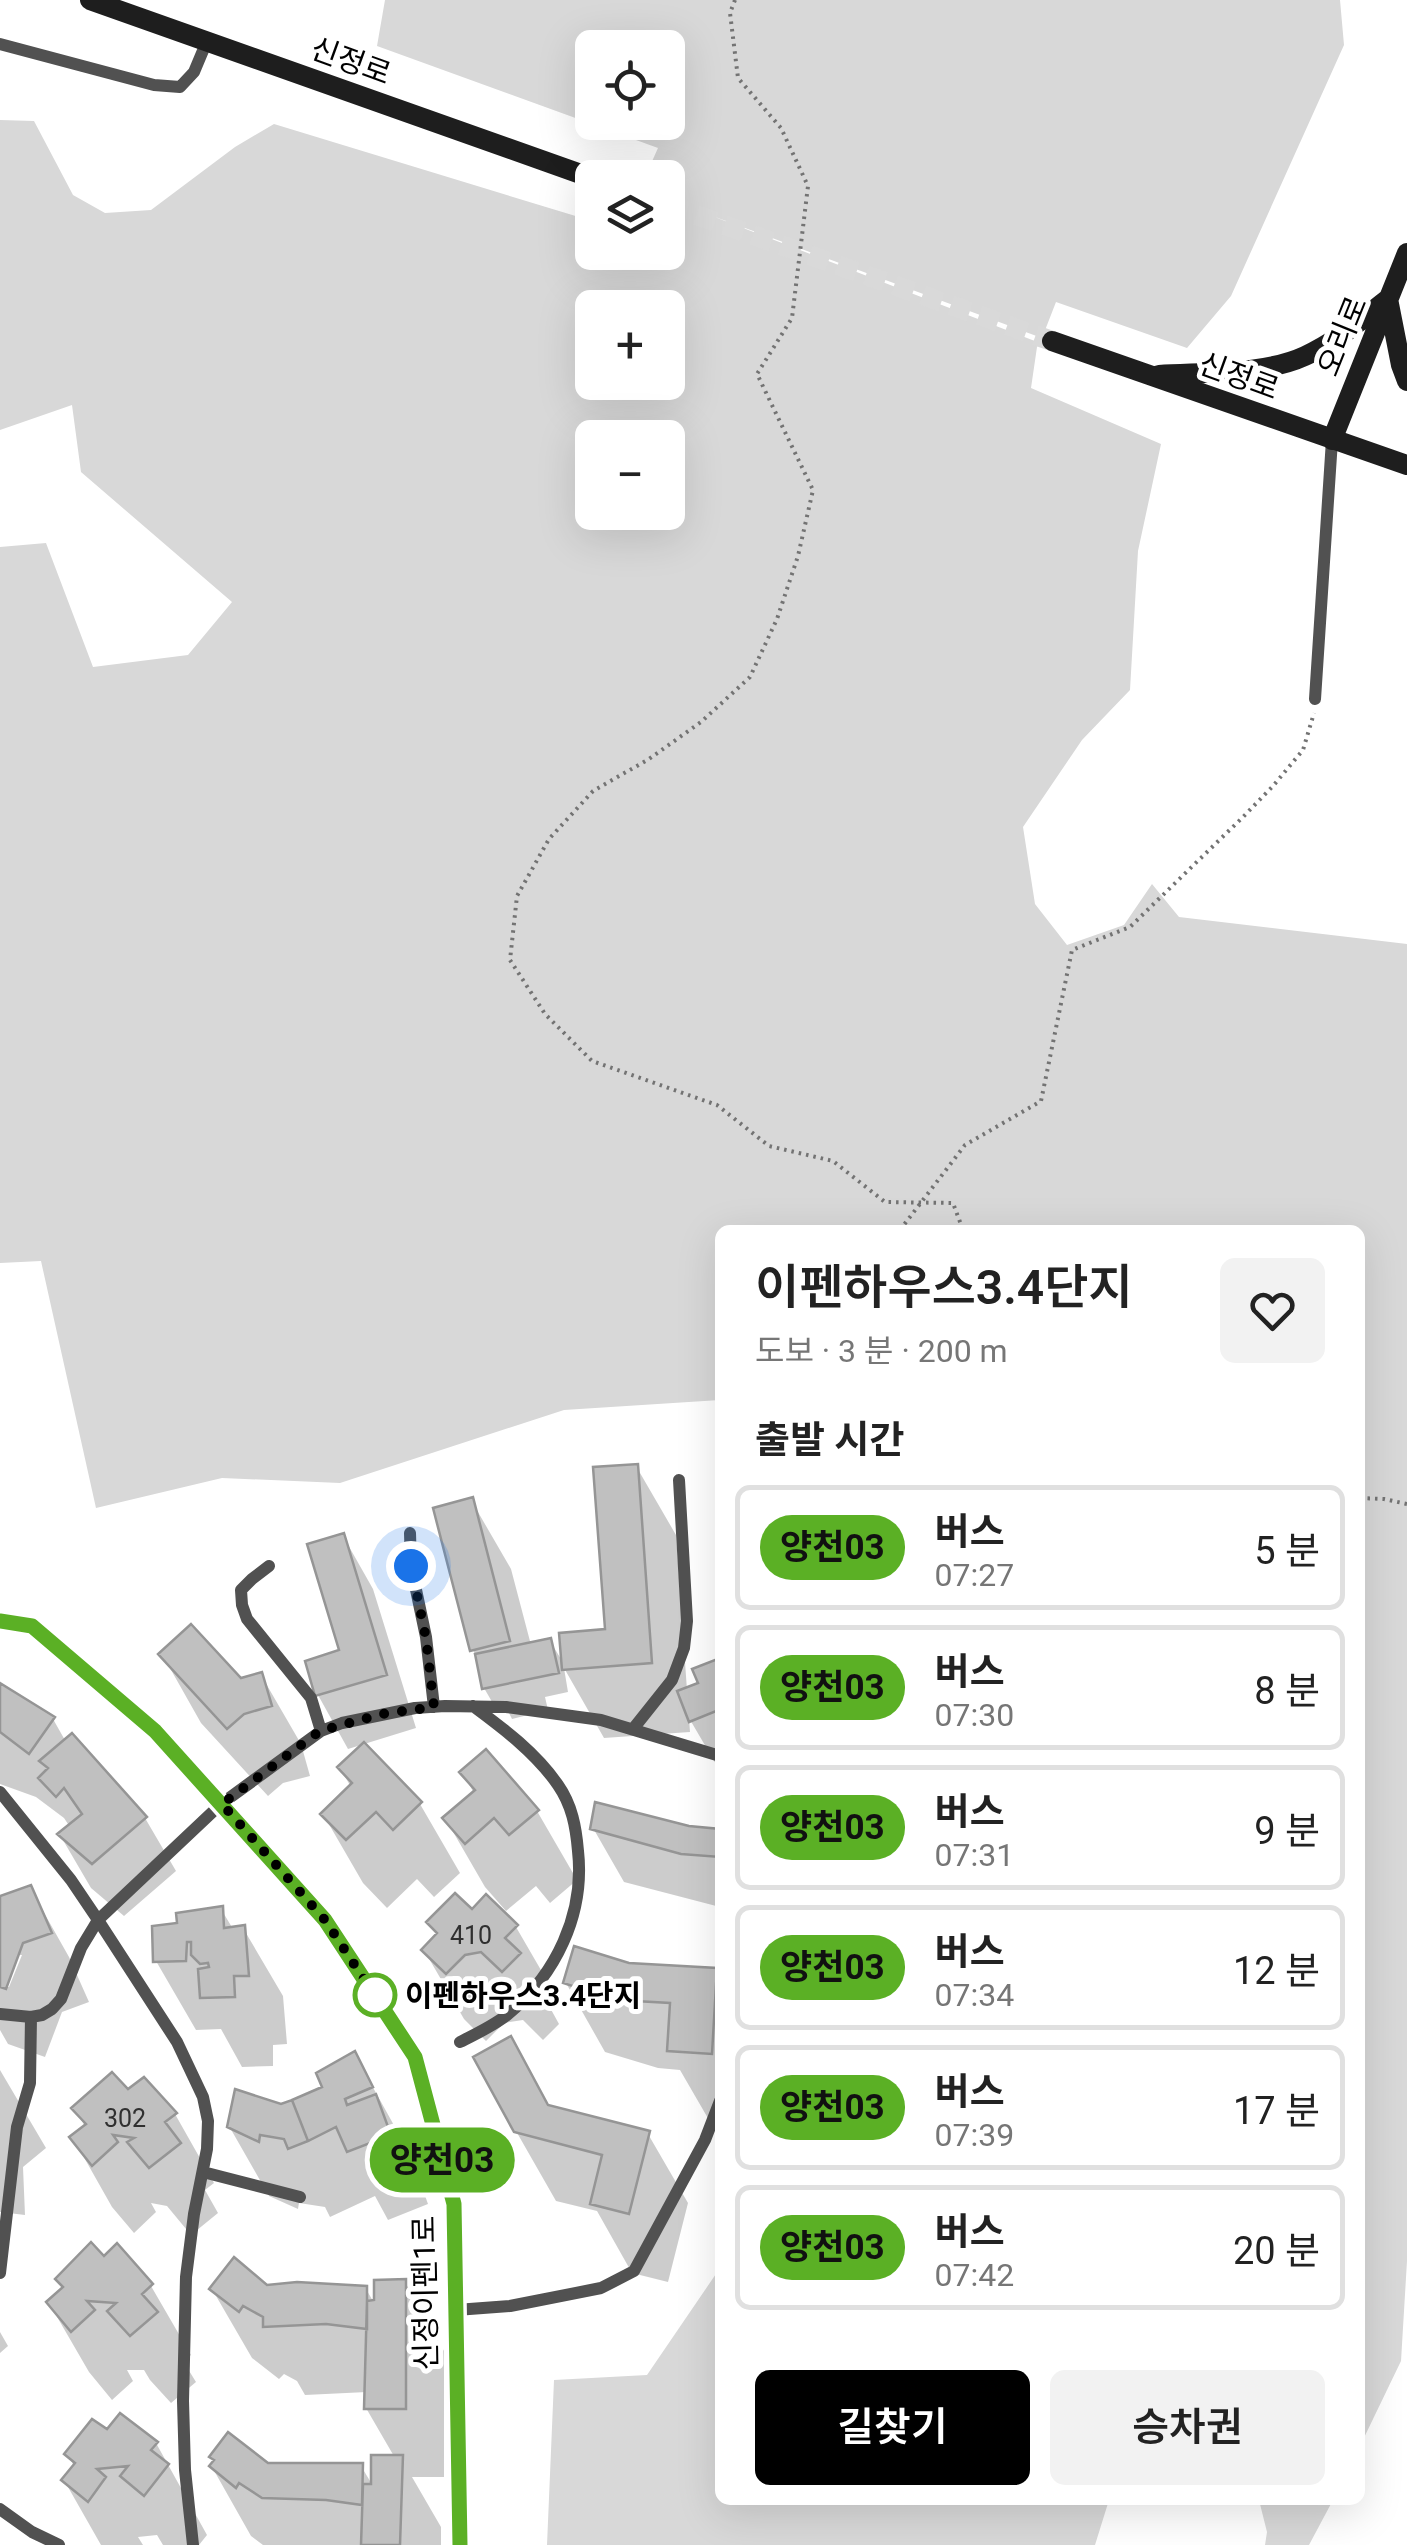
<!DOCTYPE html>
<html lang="ko">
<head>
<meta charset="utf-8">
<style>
	body { margin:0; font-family:Roboto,"Noto Sans KR",sans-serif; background:#f2f2f2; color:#222; height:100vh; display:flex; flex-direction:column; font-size:38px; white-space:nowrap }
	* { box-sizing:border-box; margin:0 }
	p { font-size:32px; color:#767676 }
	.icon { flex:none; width:55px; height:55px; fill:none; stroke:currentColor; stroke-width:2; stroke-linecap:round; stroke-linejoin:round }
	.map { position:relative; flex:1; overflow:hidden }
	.side { position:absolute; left:715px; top:1225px; width:650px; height:1280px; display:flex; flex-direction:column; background:#fff; border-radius:15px; box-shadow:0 10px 40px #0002 }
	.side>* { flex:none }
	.badge { padding:0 20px; border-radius:32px; font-size:35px; line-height:65px }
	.tools { position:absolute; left:575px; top:30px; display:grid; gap:20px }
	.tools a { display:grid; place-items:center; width:110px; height:110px; border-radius:15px; background:#fff; box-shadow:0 10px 40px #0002; font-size:50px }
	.you { position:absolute; width:50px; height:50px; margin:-25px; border:8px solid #fff; border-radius:50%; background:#1a73e8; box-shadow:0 0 0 15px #1a73e833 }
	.map>.badge { position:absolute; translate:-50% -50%; box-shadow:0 0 0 5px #fff }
	h2 { padding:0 40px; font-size:38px; line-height:90px }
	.round { display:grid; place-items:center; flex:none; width:105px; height:105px; border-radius:15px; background:#f2f2f2 }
	.headline { display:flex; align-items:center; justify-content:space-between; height:170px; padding:0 40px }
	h1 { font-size:48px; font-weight:600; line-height:75px }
	.primary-button { display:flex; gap:20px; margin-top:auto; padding:20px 40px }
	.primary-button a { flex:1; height:115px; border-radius:15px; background:#000; color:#fff; font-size:40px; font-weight:600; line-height:115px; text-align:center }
	.primary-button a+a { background:#f2f2f2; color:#222 }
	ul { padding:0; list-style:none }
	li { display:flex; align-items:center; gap:30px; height:125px; margin:0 20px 15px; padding:0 20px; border:5px solid #e0e0e0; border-radius:15px }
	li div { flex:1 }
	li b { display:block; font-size:38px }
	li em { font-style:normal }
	li .badge { min-width:110px; font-weight:700; text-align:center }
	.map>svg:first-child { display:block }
	.green { fill:#d8d8d8; fill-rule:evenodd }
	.shadow { fill:#0003; fill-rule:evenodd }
	.building { fill:#c0c0c0; stroke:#959595; stroke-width:2.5 }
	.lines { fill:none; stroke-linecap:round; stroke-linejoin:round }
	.secondary-tunnel { stroke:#d9d9d9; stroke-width:20; stroke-dasharray:20 10; stroke-linecap:butt }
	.path { stroke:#737373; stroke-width:4; stroke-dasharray:2.5 5; stroke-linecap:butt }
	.service { stroke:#515151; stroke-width:12 }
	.minor { stroke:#515151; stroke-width:20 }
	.secondary { stroke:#1e1e1e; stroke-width:20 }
	.line-casing { stroke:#fff; stroke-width:22 }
	.line { stroke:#5bb025; stroke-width:15 }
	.walk { stroke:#000; stroke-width:10; stroke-dasharray:0 18 }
	.stop-dot { fill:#fff; stroke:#5bb025; stroke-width:5 }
	.labels { text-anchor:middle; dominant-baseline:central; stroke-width:10; stroke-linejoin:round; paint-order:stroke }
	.number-label { font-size:25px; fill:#303030 }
	.street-label { font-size:30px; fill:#000; stroke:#fff }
	.stop-label { font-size:30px; font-weight:bold; fill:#000; stroke:#fff; text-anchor:start }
</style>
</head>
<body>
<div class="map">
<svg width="1407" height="2545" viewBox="0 0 1407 2545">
	<rect width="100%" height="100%" fill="#fff"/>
	<!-- green -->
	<path class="green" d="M385 0H1340L1344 45 1231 296 1187 348 1056 302 1042 338 707 214 1040 343 1037 347 1031 388 1161 444 1138 551 1130 690 1082 740 1023 827 1035 904 1067 945 1124 925 1152 884 1179 917 1407 944V2261L1401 2361 1360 2446V1230H720V1400L564 1410 340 1483 222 1478 96 1508 41 1261 0 1263V547L46 543 93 667 188 655 232 602 81 472 72 405 0 430V120L34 121 73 195 105 213 151 210 235 147 274 124 592 221V252H668V178L645 177 658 148 377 46ZM592 48H668V122H592ZM592 308H668V382H592ZM592 438H668V512H592Z
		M720 2268V2500H1109L1095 2545H547L554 2380 647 2375Z
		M1259 2500H1333L1309 2545H1265L1267 2532Z"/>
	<!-- shadow -->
	<path class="shadow" d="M636 1466 676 1535 687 1690 701 1685 720 1661V1771L689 1718 690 1732 604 1738 564 1668 568 1692 545 1697 548 1710 512 1719 505 1705 495 1707 484 1688 478 1660 473 1650 471 1500 511 1569 531 1645 550 1641 564 1664 607 1632Z
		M343 1536 373 1589 416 1728 348 1749 318 1695 308 1662 342 1652Z
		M162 1654 240 1681 261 1675 301 1744 310 1776 283 1783 268 1796 201 1723Z
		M0 1686 53 1719 66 1742 145 1818 176 1871 124 1916 91 1888 60 1835 70 1827 64 1818 36 1797 0 1784Z
		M364 1746 420 1804 460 1873 434 1897 417 1879 387 1908 363 1883 323 1814 351 1787 340 1768Z
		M462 1772 537 1811 577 1880 550 1903 536 1886 506 1911 485 1887 445 1818 474 1793Z
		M593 1828 720 1831V1907L624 1882Z
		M30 1888 69 1957 89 2002 62 2012 45 2057 8 2044 0 2030V1899ZM16 1955H22L9 1987 4 1986Z
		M221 1909 233 1929 243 1928 283 1996 287 2044 273 2045V2066L242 2067 221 2029 196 2030 156 1961Z
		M472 1912 516 1927 556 1996 548 2004 559 2024 543 2040 523 2020 504 2023 486 2041 464 2019 424 1950 437 1936 430 1923Z
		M628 1965 716 1971 720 1978V2120H709L680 2070 658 2068 605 2052 566 1983Z
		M355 2055 411 2156 428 2204 388 2220 375 2196 330 2217 325 2207 299 2203 298 2209 269 2196 229 2126 325 2089Z
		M0 2070 46 2148 23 2167 25 2215 0 2212Z
		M128 2093 175 2114 214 2183 205 2190 218 2213 191 2235 167 2206 151 2203 156 2212 134 2233 112 2207 73 2138 85 2126 74 2109Z
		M549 2108 648 2134 688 2203 668 2282 632 2273 597 2211 556 2201 516 2131Z
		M117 2247 151 2286 191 2355 183 2361 196 2382 171 2403 150 2380 144 2370H127L133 2381 112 2400 89 2372 49 2303 64 2290 58 2279 104 2259Z
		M405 2282 444 2351V2477H412L441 2527V2545H263L251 2536 212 2467 361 2466 373 2486 395 2458 366 2408 367 2392 305 2395 297 2381 284 2374 279 2379 252 2358 212 2289H366L377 2308Z
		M0 2332 8 2346 0 2353Z
		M108 2433 156 2443 207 2535 199 2545H163L157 2535 138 2537 143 2545H101L64 2480 75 2467 67 2455Z"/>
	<!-- building -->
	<path class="building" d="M638 1464 652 1663 562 1670 559 1633 605 1629 593 1467Z
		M473 1497 510 1641 470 1651 433 1508Z
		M344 1533 387 1675 315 1696 305 1661 339 1650 307 1544Z
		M191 1624 241 1678 262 1672 272 1706 244 1714 227 1729 158 1654Z
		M551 1638 559 1673 482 1689 475 1654Z
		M720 1658V1712L716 1711 689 1722 677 1691 698 1683 692 1669Z
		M0 1683 55 1717 29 1754 0 1732Z
		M72 1733 147 1817 92 1864 57 1834 82 1814 64 1788 56 1797 38 1778 48 1768 39 1761Z
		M364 1742 422 1802 393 1830 376 1812 346 1840 320 1814 352 1783 337 1767Z
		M486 1749 539 1810 509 1835 494 1818 465 1844 442 1818 475 1790 459 1772Z
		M595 1802 689 1826 720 1829V1857L681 1854 590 1829Z
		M31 1885 52 1933 23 1943 6 1989 0 1987V1896Z
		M455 1893 472 1909 486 1894 518 1925 505 1938 521 1953 502 1972 481 1952 465 1955 446 1974 421 1950 437 1933 426 1922Z
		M223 1906 224 1928 245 1925 249 1976H234L235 1997 200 1998 198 1969 209 1967 208 1963 200 1964 191 1955V1942H187L186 1961 153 1962 152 1926 177 1923 176 1913Z
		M574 1946 629 1963 717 1968 712 2054 667 2051 670 2003 617 2000 563 1983Z
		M511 2036 548 2105 650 2131 629 2214 590 2204 602 2155 514 2132 473 2057Z
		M355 2051 373 2087 345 2099 347 2105 376 2094 391 2135 347 2152 336 2127 308 2141 292 2100 322 2087 316 2073Z
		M112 2072 128 2089 144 2077 177 2113 165 2122 181 2143 149 2168 127 2142 134 2138 113 2135 118 2142 92 2166 69 2137 86 2124 71 2108Z
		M235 2089 281 2104 292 2100 308 2141 288 2149 284 2139 260 2135 259 2142 227 2127Z
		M91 2242 104 2256 117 2243 153 2284 142 2294 158 2312 130 2336 107 2311 116 2303 87 2301 95 2310 71 2332 46 2302 63 2287 55 2279Z
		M234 2257 267 2285 297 2282 367 2286V2329L326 2324 263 2327V2317L243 2306 239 2312 209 2289Z
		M406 2279V2409H364L367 2301 374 2300V2280Z
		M120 2413 158 2442 151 2450 169 2464 144 2496 120 2476 128 2466 97 2469 106 2477 88 2502 61 2480 75 2463 64 2454 92 2419 107 2429Z
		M228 2432 268 2463H363L362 2505 326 2500 262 2498 239 2483 236 2488 209 2466 214 2460 209 2457Z
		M371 2455H403L400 2545H361L363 2484H371Z"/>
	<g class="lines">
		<!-- secondary-tunnel -->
		<path class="secondary-tunnel" d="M668 205 1052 341"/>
		<!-- path -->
		<path class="path" d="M735 0 730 13 738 78 781 128 808 186 792 318 757 374 813 490 798 556 777 619 750 677 701 722 649 759 593 791 549 839 517 896 510 960 545 1014 592 1061 717 1105 769 1146 833 1161 885 1202 953 1203 963 1230
			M900 1230 965 1145 1041 1101 1072 950 1130 927 1243 817 1273 786 1303 750 1314 713
			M1360 1498 1384 1499 1407 1504"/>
		<!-- service -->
		<path class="service" d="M0 44 154 85 180 87 194 72 207 41
			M1315 699 1332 440
			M410 1533 411 1566 426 1637 434 1707
			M269 1566 252 1579 241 1590 242 1605 247 1619 311 1698 321 1731
			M633 1729 672 1680 684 1648 687 1621 679 1480
			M0 1792 71 1880 98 1920 177 2042 203 2097 208 2121 207 2149 194 2214 186 2277 183 2401 185 2470 193 2545
			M0 2014 31 2017 42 2015 52 2009 61 1999 81 1948 98 1920 221 1804 321 1731 342 1723 415 1708 445 1706 506 1707 601 1720 720 1756
			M460 2042C476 2034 493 2026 507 2015 556 1975 585 1914 578 1851 576 1827 572 1805 558 1785 536 1753 504 1729 473 1706
			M203 2172 300 2197
			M0 2273 17 2127 30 2083 31 2017
			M456 2310 510 2306 601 2288 634 2271 705 2140 720 2101
			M0 2509 32 2532 59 2545"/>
		<!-- minor -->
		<path class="minor" d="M0 1621 32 1626 155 1731 325 1920 415 2057 454 2205 460 2545"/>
		<!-- secondary -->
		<path class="secondary" d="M90 0 592 178
			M1052 341 1407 465
			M1159 375C1203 372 1264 375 1305 356 1336 342 1361 320 1388 299L1401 365 1407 381
			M1332 440 1407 253"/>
	</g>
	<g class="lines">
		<defs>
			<path id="line" d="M0 1621 32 1626 155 1731 325 1920 415 2057 454 2204 460 2545"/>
		</defs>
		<!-- line casing -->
		<use href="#line" class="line-casing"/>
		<!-- line -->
		<use href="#line" class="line"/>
		<!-- walk -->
		<path class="walk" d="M375 1995 379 2002 325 1920 222 1804 320 1731 382 1714 434 1707 426 1638 411 1566"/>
	</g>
	<!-- markers -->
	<circle class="stop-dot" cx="375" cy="1995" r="20"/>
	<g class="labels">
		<!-- number labels -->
		<g class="number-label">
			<text x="471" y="1935">410</text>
			<text x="125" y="2118">302</text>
		</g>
		<!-- street labels -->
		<g class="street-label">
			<text transform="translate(351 61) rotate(20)">신정로</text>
			<text transform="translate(1342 336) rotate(-68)">오리로</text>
			<text transform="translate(1239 376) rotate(20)">신정로</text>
			<text transform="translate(425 2293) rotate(-91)">신정이펜1로</text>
		</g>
		<!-- stop labels -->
		<g class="stop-label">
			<text x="405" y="1995">이펜하우스3.4단지</text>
		</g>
	</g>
</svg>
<div class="tools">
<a><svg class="icon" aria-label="locate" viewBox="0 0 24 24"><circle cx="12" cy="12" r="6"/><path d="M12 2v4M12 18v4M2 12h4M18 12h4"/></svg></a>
<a><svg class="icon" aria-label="layers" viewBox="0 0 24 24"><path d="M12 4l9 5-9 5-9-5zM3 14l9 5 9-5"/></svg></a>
<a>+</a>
<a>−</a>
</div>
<div class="you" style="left:411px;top:1566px"></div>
<b class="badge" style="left:442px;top:2160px;background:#5bb025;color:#111">양천03</b>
<section class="side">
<div class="headline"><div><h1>이펜하우스3.4단지</h1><p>도보 · 3 분 · 200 m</p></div><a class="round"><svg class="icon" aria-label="heart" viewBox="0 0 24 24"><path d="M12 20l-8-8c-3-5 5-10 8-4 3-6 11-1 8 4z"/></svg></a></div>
<h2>출발 시간</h2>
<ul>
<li><span class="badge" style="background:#5bb025;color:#111">양천03</span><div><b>버스</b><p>07:27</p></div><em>5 분</em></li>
<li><span class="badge" style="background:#5bb025;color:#111">양천03</span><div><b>버스</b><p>07:30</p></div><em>8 분</em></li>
<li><span class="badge" style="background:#5bb025;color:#111">양천03</span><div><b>버스</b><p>07:31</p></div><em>9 분</em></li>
<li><span class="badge" style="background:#5bb025;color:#111">양천03</span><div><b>버스</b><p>07:34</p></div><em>12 분</em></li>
<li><span class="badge" style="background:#5bb025;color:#111">양천03</span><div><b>버스</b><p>07:39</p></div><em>17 분</em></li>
<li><span class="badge" style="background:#5bb025;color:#111">양천03</span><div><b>버스</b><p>07:42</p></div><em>20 분</em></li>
</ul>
<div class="primary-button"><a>길찾기</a><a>승차권</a></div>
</section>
</div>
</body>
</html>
